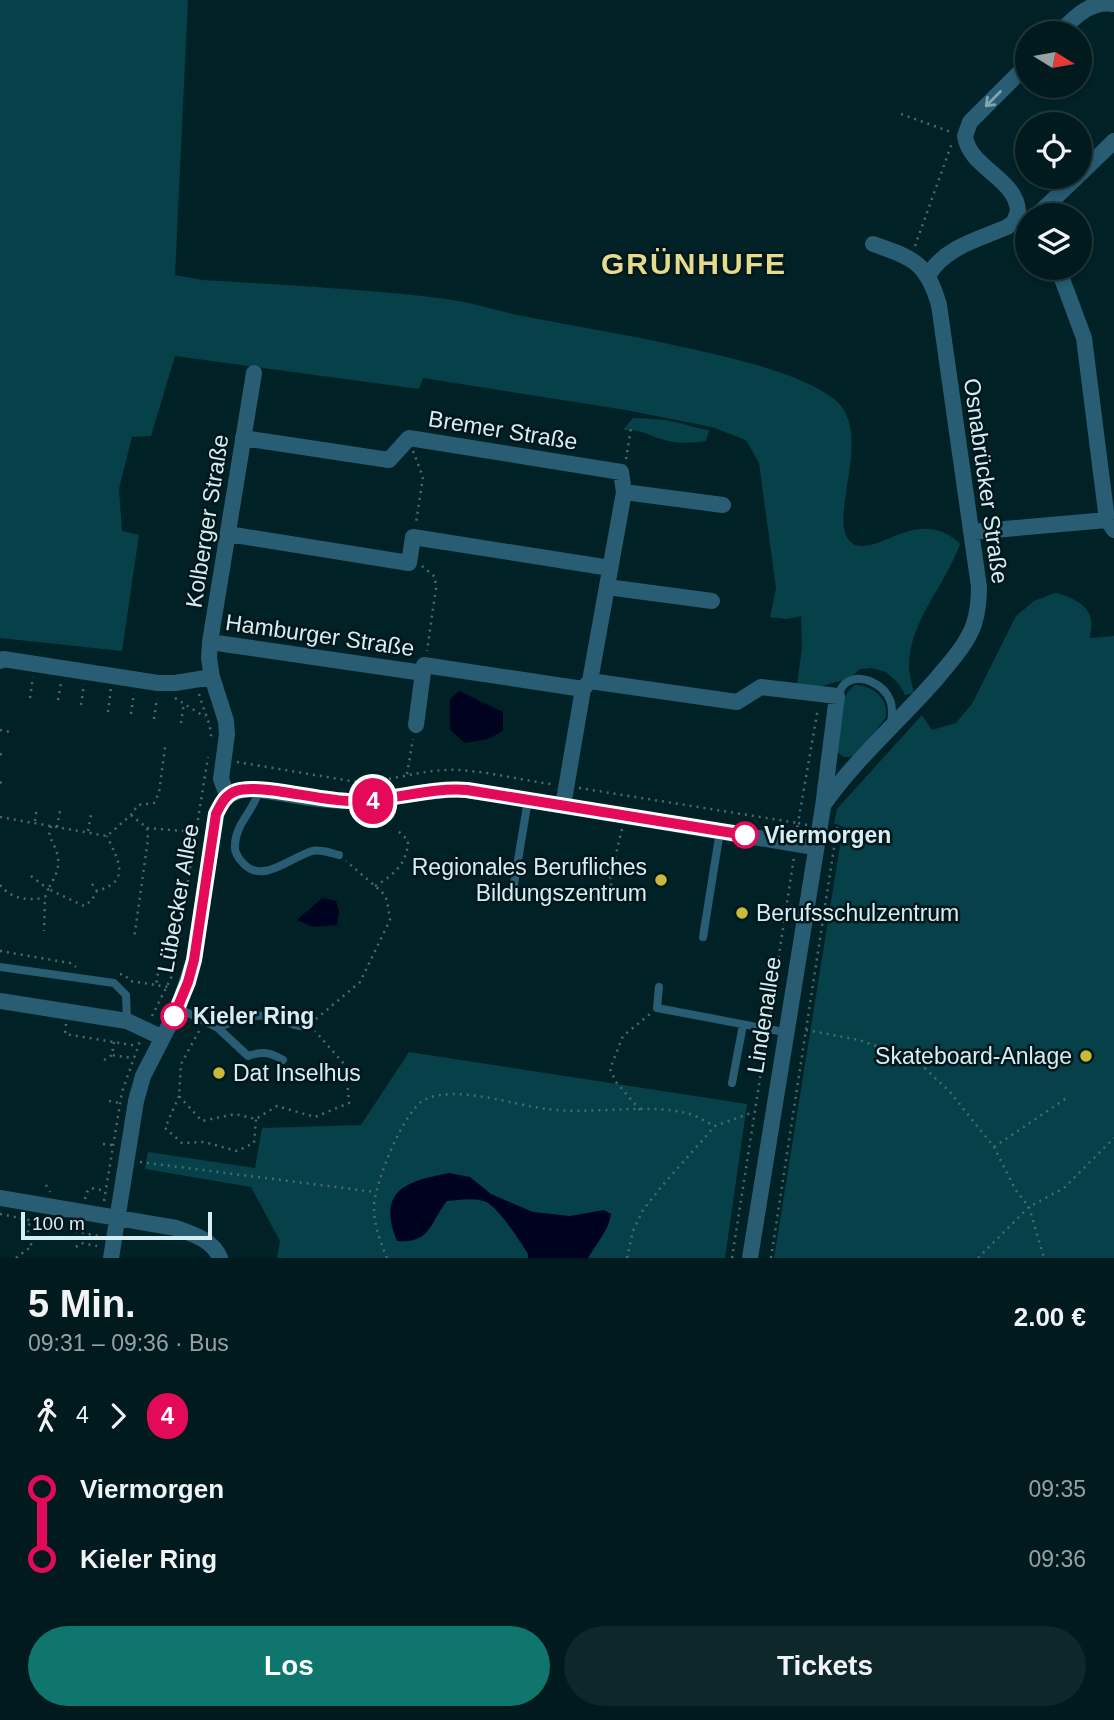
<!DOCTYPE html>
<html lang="de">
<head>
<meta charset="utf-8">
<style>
	body { margin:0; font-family:Helvetica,sans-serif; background:#0e272a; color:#f1f3f6; height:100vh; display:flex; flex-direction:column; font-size:26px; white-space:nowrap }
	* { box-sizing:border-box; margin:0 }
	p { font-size:23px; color:#95a1a4 }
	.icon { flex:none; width:38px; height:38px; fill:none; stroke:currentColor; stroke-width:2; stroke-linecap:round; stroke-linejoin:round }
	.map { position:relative; height:1258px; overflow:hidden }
	.side { display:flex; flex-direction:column; background:#001a1d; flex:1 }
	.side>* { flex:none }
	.badge { padding:0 14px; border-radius:23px; font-size:24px; line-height:46px }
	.needle { width:46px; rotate:101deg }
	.controls { position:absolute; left:1015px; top:21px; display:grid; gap:14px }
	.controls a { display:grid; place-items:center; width:77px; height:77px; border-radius:50%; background:#001a1d; box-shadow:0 4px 10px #0003,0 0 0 2px #22383b; font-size:35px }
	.scale { position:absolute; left:21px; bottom:18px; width:191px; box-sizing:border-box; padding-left:7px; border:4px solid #d6edf1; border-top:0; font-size:19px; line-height:24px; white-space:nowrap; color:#d6edf1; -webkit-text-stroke:5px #02171b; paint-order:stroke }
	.map>.badge { position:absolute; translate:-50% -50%; box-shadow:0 0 0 4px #fff }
	.legs { display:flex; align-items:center; gap:10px; height:77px; padding:0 28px; font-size:23px }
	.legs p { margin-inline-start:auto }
	.headline { display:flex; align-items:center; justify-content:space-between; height:119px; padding:0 28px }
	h1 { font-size:38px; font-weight:700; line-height:52px }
	.action { display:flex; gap:14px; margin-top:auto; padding:14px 28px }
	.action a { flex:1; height:80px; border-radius:42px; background:#0f766e; color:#fff; font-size:28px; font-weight:700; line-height:80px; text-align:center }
	.action a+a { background:#0e272a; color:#f1f3f6 }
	ul { padding:0 28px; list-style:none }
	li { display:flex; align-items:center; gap:24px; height:70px; font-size:26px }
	li i { display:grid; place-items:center; width:10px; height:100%; margin:0 9px; background:currentColor }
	li i::after { content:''; width:18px; height:18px; margin:-9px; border:5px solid; border-radius:50%; background:#001a1d }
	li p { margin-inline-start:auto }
	li:first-child i { background:linear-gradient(#0000 50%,currentColor 0) }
	li:last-child i { background:linear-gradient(currentColor 50%,#0000 0) }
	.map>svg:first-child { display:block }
	.green { fill:#064048 }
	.water { fill:#00031f }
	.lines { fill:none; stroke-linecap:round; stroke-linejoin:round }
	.path { stroke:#4b696e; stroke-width:2.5; stroke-dasharray:2 5; stroke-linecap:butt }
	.service { stroke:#285d74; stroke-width:8 }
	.minor { stroke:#285d74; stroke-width:16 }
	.oneway { stroke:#7fa5b2 }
	.line-1-casing { stroke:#fff; stroke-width:16 }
	.line-1 { stroke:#e30b59; stroke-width:10 }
	.stop-1-dot { fill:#fff; stroke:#e30b59; stroke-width:3.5 }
	.poi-dot { fill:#caba3a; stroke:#02171b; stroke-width:2.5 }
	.labels { text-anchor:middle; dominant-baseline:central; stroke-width:5; stroke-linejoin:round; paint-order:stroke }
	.street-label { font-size:23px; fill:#d6edf1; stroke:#02171b }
	.stop-label { font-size:23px; font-weight:bold; fill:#d6edf1; stroke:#02171b; text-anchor:start }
	.poi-label { font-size:23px; fill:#d6edf1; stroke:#02171b; text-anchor:end }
	.district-label { font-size:30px; font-weight:bold; letter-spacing:2px; fill:#e5db8d; stroke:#02171b }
</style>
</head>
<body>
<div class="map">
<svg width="1114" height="1258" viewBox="0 0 1114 1258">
	<rect width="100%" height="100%" fill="#002227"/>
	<!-- green -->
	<path class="green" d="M0 0H188L175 275 202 280C284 285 365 289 446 299 470 302 494 310 518 315 568 325 619 333 669 344 714 354 799 371 834 399 877 432 824 523 852 543 875 560 918 503 960 544 945 586 910 620 909 665 909 674 912 684 914 693L905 695 899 684 886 672 872 668 860 669 850 678 819 687 797 684 802 648 801 616 787 619 770 617 776 588 759 463 746 440 712 427 626 410 423 378 419 389 175 356 151 436 132 437 119 489 122 531 139 535 122 651 0 638Z
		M633 418C647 418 661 419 675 422 687 424 696 429 709 430L706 441C691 443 675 444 661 439 643 433 643 430 623 430Z
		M1055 593C1069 596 1089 604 1091 620 1092 625 1090 633 1090 638L1114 636V1258H774L843 827 834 823 837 809 922 715 932 730 956 723 972 704 1016 616 1034 601Z
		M855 685C874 686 888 698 886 717 876 729 853 773 837 751 839 731 836 698 855 685Z
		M409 1052 747 1104 725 1258H277L280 1241 251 1187 145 1169 148 1152 255 1168 262 1128 361 1125Z"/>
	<!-- water -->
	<path class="water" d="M459 691 503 712V731L488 739 465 743 450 730V699Z
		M322 898 336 901 339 911 337 925 313 927 297 920Z
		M449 1173 470 1177 491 1194 533 1212 570 1216 604 1210 611 1214C609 1230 596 1244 588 1258H528V1254C520 1241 499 1208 486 1202 475 1197 459 1200 447 1201 430 1222 431 1244 397 1241 376 1190 407 1181 449 1173Z"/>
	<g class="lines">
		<!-- path -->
		<path class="path" d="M901 114 951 132
			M915 246 952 143
			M413 451 423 477 416 523
			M626 459 631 428
			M422 566 435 577 436 588 427 651
			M199 694C203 709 211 723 211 737
			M30 698 33 677
			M175 698 205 717
			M58 700 61 683
			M81 705 84 684
			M108 712 111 688
			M131 714 134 693
			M154 719 157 698
			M181 723 184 703
			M0 730 10 732
			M0 754 3 755
			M237 762 357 782C391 782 424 768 459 770 490 772 521 780 551 784
			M407 774 413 739
			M0 782 2 783
			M579 788 798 823 797 829
			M131 815 147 828 148 839 134 939
			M0 817 107 836 131 815 138 805 154 803 159 793 165 747
			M35 821 37 807
			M807 825 798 823 818 708
			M51 826 49 836C62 858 61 868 48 889L84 906 92 900 97 891C132 881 118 860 107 836
			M57 827 60 811
			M147 828 196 832
			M622 829 610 879 613 893 631 903
			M88 831 91 815
			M31 876 48 889 45 898 44 931
			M92 884 97 891
			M0 885C13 900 26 900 45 898
			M375 886C393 876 408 863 408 840L398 831
			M594 897 613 893
			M0 951 70 963 76 967
			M156 967 158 973 156 985 168 987
			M120 974 125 975 130 981 156 985
			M152 1016 173 974 208 757
			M316 1019 360 982 390 920 387 900 382 892 346 861
			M769 1020 794 857
			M66 1024 65 1034 138 1046
			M806 1030 859 1040 916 1060 949 1091 994 1147 1015 1189 1029 1207 1044 1258
			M199 1031 181 1064 179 1096 202 1121 235 1114 256 1119 277 1106 315 1117 349 1103 346 1066 315 1031
			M114 1042 112 1055 132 1058
			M104 1060 112 1055
			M179 1096 165 1128 182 1143 204 1142 237 1151 254 1143 256 1119
			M109 1101 120 1103
			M640 1110 616 1082 610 1069 623 1036 650 1014
			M103 1144 113 1145
			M994 1147 1068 1097
			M140 1162 375 1192
			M46 1185 50 1192
			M85 1199 87 1192 91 1188 106 1191
			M104 1201 122 1092 140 1041
			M0 1214C33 1220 65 1230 99 1236
			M76 1247 81 1243 97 1246
			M16 1258 32 1246 27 1237 30 1220
			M387 1258C380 1241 374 1225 374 1207 374 1184 405 1107 426 1099 457 1085 514 1105 547 1109 590 1115 645 1103 686 1113 696 1115 706 1122 715 1126
			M627 1258 633 1231 643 1210 662 1186 715 1126 751 1113
			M732 1258 766 1040
			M771 1258 837 828H834
			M978 1258 1029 1207 1064 1188 1114 1138"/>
		<!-- service -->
		<path class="service" d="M837 696C840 691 842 685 847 682 862 673 884 685 890 700 893 707 892 717 891 724
			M259 790C255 809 236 823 235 844 234 851 238 858 243 863 262 885 291 857 312 851 320 849 331 853 339 855
			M514 884 528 800
			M703 937 720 831
			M0 967 114 983 126 995 127 1021
			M659 987 657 1008 784 1032
			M178 1008 218 1028C237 1019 256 1012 277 1018 289 1022 297 1029 309 1025
			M218 1028 248 1056C262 1051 270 1052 283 1060
			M732 1083 743 1025"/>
		<!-- minor -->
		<path class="minor" d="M1059 33C1074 18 1090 0 1114 4
			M1080 174 1114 141
			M1018 211C1016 178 969 168 965 136L970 122 1027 65
			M1037 215 1077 177
			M1058 268 1084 338 1107 520 1114 530
			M929 274C946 247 979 239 1007 227L1014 222 1018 211
			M243 438 389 460 409 438 621 472 624 492 590 681 583 689 563 806
			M624 492 723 505
			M971 532 1107 520
			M228 534 409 563 413 537 610 568
			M607 587 712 601
			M210 642 423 673
			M0 661 3 659 158 683H175L212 677 226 721 227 734 221 779 227 795
			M212 677 209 658 210 642 254 373
			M590 681 737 702 761 687 837 696 823 807 750 1258
			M416 725 424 665 583 689
			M824 804C856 758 901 720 938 677 952 660 967 644 974 624 978 611 979 599 979 587L939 305C927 263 914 258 873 244
			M0 1001 127 1021 161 1037
			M0 1198 176 1228C193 1234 213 1240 220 1258
			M111 1258 136 1101 143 1076 178 1008 194 960 216 814C224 798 230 791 249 789 283 792 318 802 352 801 391 801 428 788 467 790L814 847"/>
	</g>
	<!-- one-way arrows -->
	<defs><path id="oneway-shaft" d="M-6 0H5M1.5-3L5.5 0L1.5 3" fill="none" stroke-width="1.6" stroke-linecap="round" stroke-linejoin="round" transform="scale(1.75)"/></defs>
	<use class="oneway" href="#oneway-shaft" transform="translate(993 99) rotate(135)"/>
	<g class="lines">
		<defs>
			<path id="line-1" d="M174 1016 188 982 194 960 216 814C221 804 225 795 236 791 258 783 321 801 349 801 389 802 427 787 467 790L745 835"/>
		</defs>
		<!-- line-1 casing -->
		<use href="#line-1" class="line-1-casing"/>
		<!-- line-1 -->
		<use href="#line-1" class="line-1"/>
	</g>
	<!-- markers -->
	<g class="stop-1-dot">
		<circle cx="745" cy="835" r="12"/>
		<circle cx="174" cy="1016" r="12"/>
	</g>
	<g class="poi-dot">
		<circle cx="661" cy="880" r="7"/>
		<circle cx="742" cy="913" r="7"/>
		<circle cx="1086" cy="1056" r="7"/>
		<circle cx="219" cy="1073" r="7"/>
	</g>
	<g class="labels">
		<!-- street labels -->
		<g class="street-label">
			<text transform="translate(503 430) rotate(9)">Bremer Straße</text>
			<text transform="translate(986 481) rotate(82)">Osnabrücker Straße</text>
			<text transform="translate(207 521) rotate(-81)">Kolberger Straße</text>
			<text transform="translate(320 635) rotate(8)">Hamburger Straße</text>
			<text transform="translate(178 898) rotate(-80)">Lübecker Allee</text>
			<text transform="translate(764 1015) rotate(-81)">Lindenallee</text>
		</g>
		<!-- stop labels -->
		<g class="stop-label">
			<text x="764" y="835">Viermorgen</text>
			<text x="193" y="1016">Kieler Ring</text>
		</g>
		<!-- poi labels -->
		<g class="poi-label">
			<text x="647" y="867">Regionales Berufliches<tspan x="647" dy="26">Bildungszentrum</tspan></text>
			<text x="756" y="913" text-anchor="start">Berufsschulzentrum</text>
			<text x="1072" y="1056">Skateboard-Anlage</text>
			<text x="233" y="1073" text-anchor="start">Dat Inselhus</text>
		</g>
		<!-- district labels -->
		<g class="district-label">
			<text x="694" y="263">GRÜNHUFE</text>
		</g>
	</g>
</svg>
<div class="controls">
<a><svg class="needle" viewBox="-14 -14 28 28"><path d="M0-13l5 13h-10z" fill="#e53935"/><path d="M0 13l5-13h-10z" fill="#95a1a4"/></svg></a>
<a><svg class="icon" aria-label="locate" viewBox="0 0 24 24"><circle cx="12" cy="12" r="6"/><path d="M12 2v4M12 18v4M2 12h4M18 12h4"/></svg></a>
<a><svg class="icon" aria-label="layers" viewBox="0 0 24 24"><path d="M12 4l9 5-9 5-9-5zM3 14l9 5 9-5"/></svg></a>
</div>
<div class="scale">100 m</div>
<b class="badge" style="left:373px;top:801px;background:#e30b59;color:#fff">4</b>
</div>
<section class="side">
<div class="headline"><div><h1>5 Min.</h1><p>09:31 – 09:36 · Bus</p></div><b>2.00 €</b></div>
<div class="legs"><svg class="icon" aria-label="walk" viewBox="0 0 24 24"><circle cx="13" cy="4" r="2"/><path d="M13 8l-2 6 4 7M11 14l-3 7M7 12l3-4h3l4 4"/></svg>4<svg class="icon" aria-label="forward" viewBox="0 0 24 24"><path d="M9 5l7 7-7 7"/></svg><b class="badge" style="background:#e30b59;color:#fff">4</b></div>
<ul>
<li><i style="color:#e30b59"></i><b>Viermorgen</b><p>09:35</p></li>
<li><i style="color:#e30b59"></i><b>Kieler Ring</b><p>09:36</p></li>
</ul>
<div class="action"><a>Los</a><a>Tickets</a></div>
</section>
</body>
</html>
